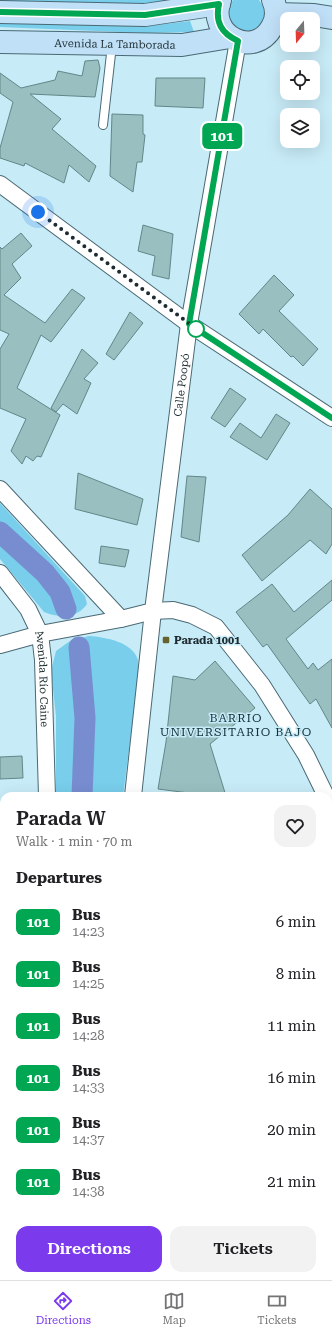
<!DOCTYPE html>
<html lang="en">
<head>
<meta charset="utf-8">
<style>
	body { margin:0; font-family:"Roboto Serif",serif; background:#f2f2f2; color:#202124; height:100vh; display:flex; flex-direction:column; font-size:15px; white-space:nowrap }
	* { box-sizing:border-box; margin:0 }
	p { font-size:13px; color:#757577 }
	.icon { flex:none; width:22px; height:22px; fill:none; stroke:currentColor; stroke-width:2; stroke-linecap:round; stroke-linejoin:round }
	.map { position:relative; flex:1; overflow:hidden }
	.sheet { position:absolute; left:0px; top:792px; width:332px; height:488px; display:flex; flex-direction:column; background:#fff; border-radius:12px 12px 0 0; box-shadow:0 4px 16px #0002 }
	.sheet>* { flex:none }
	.badge { padding:0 8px; border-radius:6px; font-size:14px; line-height:26px }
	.needle { width:26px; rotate:199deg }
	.fabs { position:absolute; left:280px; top:12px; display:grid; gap:8px }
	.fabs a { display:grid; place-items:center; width:40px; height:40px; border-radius:8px; background:#fff; box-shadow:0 4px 16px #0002; font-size:20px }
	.you { position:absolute; width:20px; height:20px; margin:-10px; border:3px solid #fff; border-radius:50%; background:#1a73e8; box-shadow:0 0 0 6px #1a73e833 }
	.map>.badge { position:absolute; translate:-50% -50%; box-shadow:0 0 0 2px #fff }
	h2 { padding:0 16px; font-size:15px; line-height:36px }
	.round { display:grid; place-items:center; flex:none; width:42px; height:42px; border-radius:12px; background:#f2f2f2 }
	.overview { display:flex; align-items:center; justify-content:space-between; height:68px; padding:0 16px }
	h1 { font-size:19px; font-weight:600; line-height:30px }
	.cta { display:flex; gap:8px; margin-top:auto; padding:8px 16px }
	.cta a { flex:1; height:46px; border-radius:12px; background:#7c3aed; color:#fff; font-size:16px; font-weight:600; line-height:46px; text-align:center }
	.cta a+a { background:#f2f2f2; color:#202124 }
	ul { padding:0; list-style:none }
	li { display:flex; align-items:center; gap:12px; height:52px; padding:0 16px }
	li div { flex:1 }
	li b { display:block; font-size:15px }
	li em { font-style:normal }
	li .badge { min-width:44px; font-weight:700; text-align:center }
	.menu { display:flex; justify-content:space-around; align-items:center; height:56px; border-top:1px solid #e0e0e0; background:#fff; font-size:11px; color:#757577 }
	.menu a { display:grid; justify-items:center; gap:2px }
	.menu .on { color:#7c3aed }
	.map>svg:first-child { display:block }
	.green { fill:#78ceeb }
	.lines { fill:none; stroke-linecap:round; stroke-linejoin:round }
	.canal { stroke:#778dd0; stroke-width:21 }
	.building { fill:#99bfc0; stroke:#638788 }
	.service-casing { stroke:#4a6974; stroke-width:10 }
	.minor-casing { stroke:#4a6974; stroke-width:18 }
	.secondary-casing { stroke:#4a6974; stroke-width:24 }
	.service { stroke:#fff; stroke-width:8 }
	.minor { stroke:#fff; stroke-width:16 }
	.secondary { stroke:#c0e0f8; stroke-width:22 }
	.line-casing { stroke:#fff; stroke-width:9 }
	.line { stroke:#00a651; stroke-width:6 }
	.walk { stroke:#1e2c31; stroke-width:4; stroke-dasharray:0 7.2 }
	.stop-dot { fill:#fff; stroke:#00a651; stroke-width:2 }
	.poi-dot { fill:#67612e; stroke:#c7ebf7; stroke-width:1.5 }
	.labels { text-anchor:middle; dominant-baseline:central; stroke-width:3; stroke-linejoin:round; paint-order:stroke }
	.street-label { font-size:11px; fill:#1e2c31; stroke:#c7ebf7 }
	.poi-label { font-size:11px; font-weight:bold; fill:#1e2c31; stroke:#c7ebf7; text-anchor:start }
	.neighbourhood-label { font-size:12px; letter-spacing:1px; fill:#13323c; stroke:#c7ebf7 }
</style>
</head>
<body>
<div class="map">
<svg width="332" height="1280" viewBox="0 0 332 1280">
	<rect width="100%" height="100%" fill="#c7ebf7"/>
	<!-- green -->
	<path class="green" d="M0 0H169L132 5 0 2Z
		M233 0H259C278 25 239 46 229 17 227 11 229 5 233 0Z
		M190 21 194 32 146 33 0 27V22L149 26Z
		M0 503 85 596 87 604C77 619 59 618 44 612L0 559Z
		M89 636C105 637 133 642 138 660 138 664 138 669 139 673L123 796H56V716L51 671 56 651 70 641Z
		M4 1275V1276H64V1280H3Z"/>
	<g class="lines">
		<!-- canal -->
		<path class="canal" d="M0 532 45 573 60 592 66 609
			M79 647 85 718 82 796
			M31 1280V1276"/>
	</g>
	<!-- building -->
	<path class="building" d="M98 60 100 68 95 97 30 94 61 119 52 129 96 166 89 182 69 165 64 183 25 163 24 166 0 158V148L13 102 0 93V73L21 88 55 80 58 71 82 76 85 61Z
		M156 78H205L203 108 155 106Z
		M112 114 143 115V134L145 135 142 162H137L133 192 110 176Z
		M143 225 173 234 169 279 152 275 155 256 138 251Z
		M21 233 32 246 12 264 21 278 4 295 45 323 72 289 85 298 51 342 41 335 17 388 60 415 41 457 37 456 33 461 26 456 22 464 11 451 26 419 0 408V349L9 334 0 330V247L2 249Z
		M274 275 294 295 279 311 318 349 303 366 293 356 291 357 263 329 259 334 239 314Z
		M130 312 143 323 114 360 106 354Z
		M82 349 98 363 84 379 91 383 77 414 63 404 56 412 51 408Z
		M230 388 246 399 225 427 211 418Z
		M276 414 290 423 267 460 230 437 240 423 261 438Z
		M78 473 143 499 137 525 75 509Z
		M187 476 206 477 199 542 181 537Z
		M310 489 332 509V544L326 554 310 540 262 581 242 555 288 515Z
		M101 546 129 550 125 567 99 563Z
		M332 580V600L286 639 308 669 313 663 318 670 332 659V728L316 699 310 704 267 644 263 647 236 612 272 584 294 612Z
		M215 661 255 708 210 744 226 796H212L158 789 166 742 173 676 195 680Z
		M22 756 23 778 0 779V757Z"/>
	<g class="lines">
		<defs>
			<path id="service" d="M103 125 112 45"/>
			<g id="minor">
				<path d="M0 184 189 324 332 418"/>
				<path d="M0 489 121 619"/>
				<path id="s1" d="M0 573 28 609 40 634 43 660 47 796"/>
				<path d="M0 645 40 634 121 619 153 611 173 610 192 615 216 627 262 685 306 755 326 796"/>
				<path id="s2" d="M133 796 153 611 189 324 238 41"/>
				<path d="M328 802 332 812"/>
				<path d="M328 1085 332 1075"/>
				<path d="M0 1222 4 1191"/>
				<path d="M75 1280 76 1276"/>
				<path d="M192 1280 195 1276"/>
			</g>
			<g id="secondary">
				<path d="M220 0C206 35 254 60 272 27 277 19 277 9 273 0"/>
				<path d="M0 12 145 15 219 4"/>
				<path d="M276 14 314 15 332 18"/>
				<path id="s3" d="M0 42 182 45 230 37"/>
			</g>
		</defs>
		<!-- service casing -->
		<use href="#service" class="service-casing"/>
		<!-- minor casing -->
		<use href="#minor" class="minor-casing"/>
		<!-- secondary casing -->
		<use href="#secondary" class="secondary-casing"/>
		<!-- service -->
		<use href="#service" class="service"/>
		<!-- minor -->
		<use href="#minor" class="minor"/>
		<!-- secondary -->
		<use href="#secondary" class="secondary"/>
	</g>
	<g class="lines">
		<defs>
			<path id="line" d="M0 12 145 15 219 4C215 22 221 33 238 41L189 324 332 418"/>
		</defs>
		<!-- line casing -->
		<use href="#line" class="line-casing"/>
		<!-- line -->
		<use href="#line" class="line"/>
		<!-- walk -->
		<path class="walk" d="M38 212 202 333 196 329"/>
	</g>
	<!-- markers -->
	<circle class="stop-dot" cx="196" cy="329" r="8"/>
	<rect class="poi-dot" x="162" y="636" width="8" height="8" rx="2"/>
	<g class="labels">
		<!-- street labels -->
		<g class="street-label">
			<text stroke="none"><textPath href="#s3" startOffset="115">Avenida La Tamborada</textPath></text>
			<text stroke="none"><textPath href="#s2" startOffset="414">Calle Poopó</textPath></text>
			<text stroke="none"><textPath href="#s1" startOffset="118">Avenida Río Caine</textPath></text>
		</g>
		<!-- poi labels -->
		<g class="poi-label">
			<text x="174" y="640">Parada 1001</text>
		</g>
		<!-- neighbourhood labels -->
		<g class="neighbourhood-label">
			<text x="236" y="718">BARRIO<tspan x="236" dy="14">UNIVERSITARIO BAJO</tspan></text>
		</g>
	</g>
</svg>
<div class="fabs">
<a><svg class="needle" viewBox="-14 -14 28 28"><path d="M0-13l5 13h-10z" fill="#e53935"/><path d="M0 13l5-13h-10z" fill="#757577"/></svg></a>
<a><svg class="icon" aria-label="locate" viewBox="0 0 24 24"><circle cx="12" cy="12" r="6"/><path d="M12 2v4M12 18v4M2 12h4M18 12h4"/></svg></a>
<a><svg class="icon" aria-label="layers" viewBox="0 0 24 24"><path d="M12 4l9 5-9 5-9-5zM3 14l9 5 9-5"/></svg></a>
</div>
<div class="you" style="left:38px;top:212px"></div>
<b class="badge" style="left:222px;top:136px;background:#00a651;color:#fff">101</b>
<section class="sheet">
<div class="overview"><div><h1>Parada W</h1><p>Walk · 1 min · 70 m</p></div><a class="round"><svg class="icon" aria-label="heart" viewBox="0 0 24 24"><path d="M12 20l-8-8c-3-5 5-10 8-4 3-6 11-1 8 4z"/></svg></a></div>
<h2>Departures</h2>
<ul>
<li><span class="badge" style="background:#00a651;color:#fff">101</span><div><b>Bus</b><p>14:23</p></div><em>6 min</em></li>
<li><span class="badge" style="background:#00a651;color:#fff">101</span><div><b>Bus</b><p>14:25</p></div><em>8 min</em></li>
<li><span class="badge" style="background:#00a651;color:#fff">101</span><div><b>Bus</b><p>14:28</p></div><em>11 min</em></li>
<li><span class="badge" style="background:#00a651;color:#fff">101</span><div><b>Bus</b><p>14:33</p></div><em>16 min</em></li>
<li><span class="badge" style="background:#00a651;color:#fff">101</span><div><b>Bus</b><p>14:37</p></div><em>20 min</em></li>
<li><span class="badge" style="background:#00a651;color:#fff">101</span><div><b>Bus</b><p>14:38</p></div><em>21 min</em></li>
</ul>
<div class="cta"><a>Directions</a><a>Tickets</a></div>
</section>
</div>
<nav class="menu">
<a class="on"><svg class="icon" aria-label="directions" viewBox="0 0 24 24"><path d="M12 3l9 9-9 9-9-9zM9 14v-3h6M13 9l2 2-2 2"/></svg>Directions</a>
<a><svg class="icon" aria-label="map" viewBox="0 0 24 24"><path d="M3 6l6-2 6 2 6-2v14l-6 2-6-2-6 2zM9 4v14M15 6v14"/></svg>Map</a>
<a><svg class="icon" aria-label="tickets" viewBox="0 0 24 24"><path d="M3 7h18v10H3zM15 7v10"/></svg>Tickets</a>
</nav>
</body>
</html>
